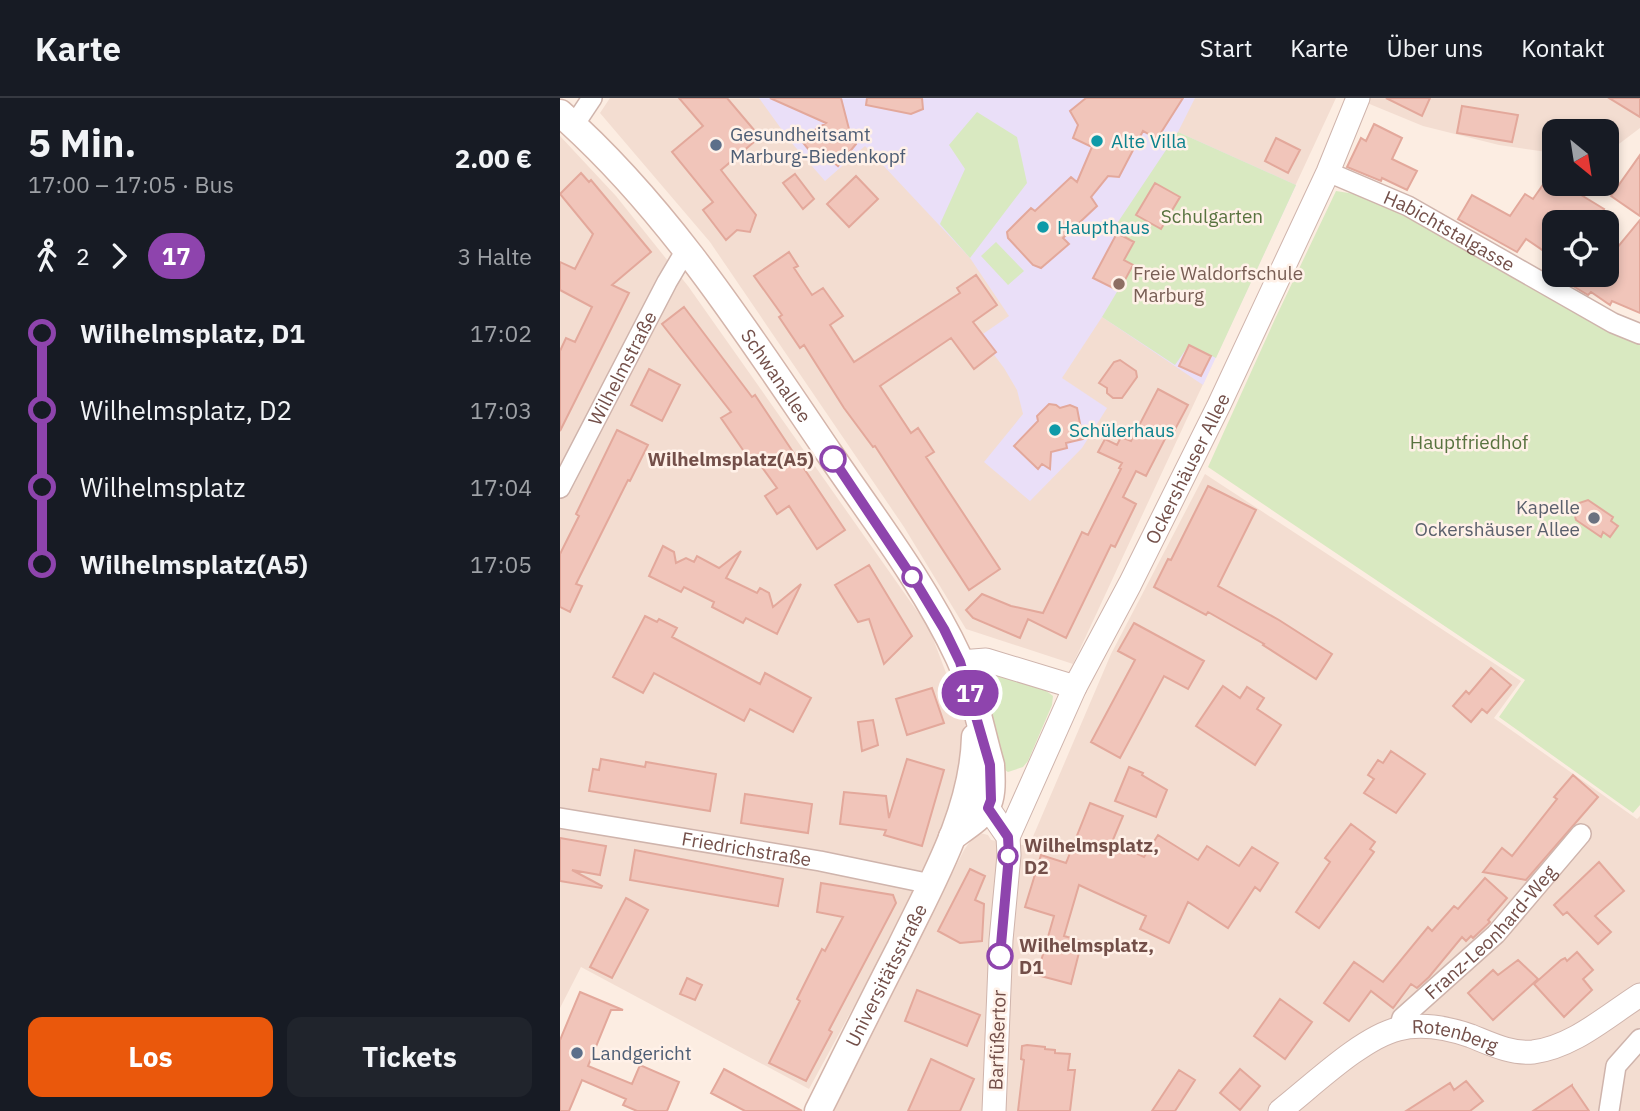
<!DOCTYPE html>
<html lang="de">
<head>
<meta charset="utf-8">
<style>
	body { margin:0; font-family:"IBM Plex Sans",sans-serif; background:#20242c; color:#f1f3f6; height:100vh; display:flex; flex-direction:column; font-size:26px; white-space:nowrap }
	* { box-sizing:border-box; margin:0 }
	p { font-size:23px; color:#9ea1a6 }
	.icon { flex:none; width:38px; height:38px; fill:none; stroke:currentColor; stroke-width:2; stroke-linecap:round; stroke-linejoin:round }
	.map { position:relative; flex:1; overflow:hidden }
	.details { display:flex; flex-direction:column; background:#171b24; width:560px }
	.details>* { flex:none }
	.badge { padding:0 14px; border-radius:23px; font-size:24px; line-height:46px }
	.needle { width:46px; rotate:150deg }
	.tools { position:absolute; left:982px; top:21px; display:grid; gap:14px }
	.tools a { display:grid; place-items:center; width:77px; height:77px; border-radius:14px; background:#171b24; box-shadow:0 4px 10px #0003; font-size:35px }
	.map>.badge { position:absolute; translate:-50% -50%; box-shadow:0 0 0 4px #fff }
	.legs { display:flex; align-items:center; gap:10px; height:77px; padding:0 28px; font-size:23px }
	.legs p { margin-inline-start:auto }
	.summary { display:flex; align-items:center; justify-content:space-between; height:119px; padding:0 28px }
	h1 { font-size:38px; font-weight:700; line-height:52px }
	.button { display:flex; gap:14px; margin-top:auto; padding:14px 28px }
	.button a { flex:1; height:80px; border-radius:14px; background:#ea580c; color:#fff; font-size:28px; font-weight:700; line-height:80px; text-align:center }
	.button a+a { background:#20242c; color:#f1f3f6 }
	ul { padding:0 28px; list-style:none }
	li { display:flex; align-items:center; gap:24px; height:77px; font-size:26px }
	li i { display:grid; place-items:center; width:10px; height:100%; margin:0 9px; background:currentColor }
	li i::after { content:''; width:18px; height:18px; margin:-9px; border:5px solid; border-radius:50%; background:#171b24 }
	li p { margin-inline-start:auto }
	li:first-child i { background:linear-gradient(#0000 50%,currentColor 0) }
	li:last-child i { background:linear-gradient(currentColor 50%,#0000 0) }
	header { display:flex; align-items:center; gap:42px; box-sizing:border-box; height:98px; padding:0 35px; background:#171b24; border-bottom:2px solid #363941 }
	header strong { font-size:33px }
	nav { display:flex; gap:38px; margin-inline-start:auto; font-size:24px }
	main { display:flex; flex:1; min-height:0 }
	.map>svg:first-child { display:block }
	.residential { fill:#f3ddd1 }
	.education { fill:#eadff8 }
	.green { fill:#d9e9c1 }
	.building { fill:#f1c5ba; stroke:#e3a89b; stroke-width:2 }
	.lines { fill:none; stroke-linecap:round; stroke-linejoin:round }
	.minor-casing { stroke:#cfb4ac; stroke-width:22 }
	.tertiary-casing { stroke:#cfb4ac; stroke-width:25 }
	.secondary-casing { stroke:#d4b5ab; stroke-width:29 }
	.minor { stroke:#fff; stroke-width:19 }
	.tertiary { stroke:#fff; stroke-width:23 }
	.secondary { stroke:#fff; stroke-width:26 }
	.line-1-casing { stroke:#fff; stroke-width:16 }
	.line-1 { stroke:#8e44ad; stroke-width:10 }
	.culture-dot { fill:#0f9aa8; stroke:#fff1e8; stroke-width:2.5 }
	.service-dot { fill:#5c6f8a; stroke:#fff1e8; stroke-width:2.5 }
	.education-dot { fill:#8d6e63; stroke:#fff1e8; stroke-width:2.5 }
	.stop-1-dot { fill:#fff; stroke:#8e44ad; stroke-width:3.5 }
	.worship-dot { fill:#6b7280; stroke:#fff1e8; stroke-width:2.5 }
	.labels { text-anchor:middle; dominant-baseline:central; stroke-width:5; stroke-linejoin:round; paint-order:stroke }
	.service-label { font-size:19px; fill:#4e5e75; stroke:#fff1e8; text-anchor:start }
	.culture-label { font-size:19px; fill:#0d838f; stroke:#fff1e8; text-anchor:start }
	.park-label { font-size:19px; fill:#58733f; stroke:#fff1e8 }
	.street-label { font-size:19px; fill:#734f49; stroke:#fff1e8 }
	.education-label { font-size:19px; fill:#785e54; stroke:#fff1e8; text-anchor:start }
	.stop-label { font-size:19px; font-weight:bold; fill:#734f49; stroke:#fff1e8; text-anchor:start }
	.worship-label { font-size:19px; fill:#5b616d; stroke:#fff1e8; text-anchor:end }
</style>
</head>
<body>
<header>
<strong>Karte</strong>
<nav><a>Start</a><a>Karte</a><a>Über uns</a><a>Kontakt</a></nav>
</header>
<main>
<section class="details">
<div class="summary"><div><h1>5 Min.</h1><p>17:00 – 17:05 · Bus</p></div><b>2.00 €</b></div>
<div class="legs"><svg class="icon" aria-label="walk" viewBox="0 0 24 24"><circle cx="13" cy="4" r="2"/><path d="M13 8l-2 6 4 7M11 14l-3 7M7 12l3-4h3l4 4"/></svg>2<svg class="icon" aria-label="forward" viewBox="0 0 24 24"><path d="M9 5l7 7-7 7"/></svg><b class="badge" style="background:#8e44ad;color:#fff">17</b><p>3 Halte</p></div>
<ul>
<li><i style="color:#8e44ad"></i><b>Wilhelmsplatz, D1</b><p>17:02</p></li>
<li><i style="color:#8e44ad"></i><span>Wilhelmsplatz, D2</span><p>17:03</p></li>
<li><i style="color:#8e44ad"></i><span>Wilhelmsplatz</span><p>17:04</p></li>
<li><i style="color:#8e44ad"></i><b>Wilhelmsplatz(A5)</b><p>17:05</p></li>
</ul>
<div class="button"><a>Los</a><a>Tickets</a></div>
</section>
<div class="map">
<svg width="1080" height="1013" viewBox="0 0 1080 1013">
	<rect width="100%" height="100%" fill="#fcede2"/>
	<!-- residential -->
	<path class="residential" d="M50 0H776L513 566 406 531 344 429 150 144 40 15Z
		M795 0H1080V30L1047 55 1046 33H994V55L939 47 863 28Z
		M0 38 56 98 128 188 369 530 405 625 402 671 370 768 249 991 21 869 0 910Z
		M645 376 961 583 934 620 1077 721 1080 718V1013H272L404 752 414 738 420 735 428 737 431 742 469 748 551 556Z"/>
	<!-- education -->
	<path class="education" d="M199 0H635L618 34 736 87 643 287 542 219 502 280 547 310 522 350 470 403 424 364 463 316 457 292 444 270 420 238 449 218 410 160 305 48 265 83 230 43Z"/>
	<!-- green -->
	<path class="green" d="M417 14 457 39 467 85 410 160 380 126 405 71 389 47Z
		M618 34 736 87 656 260 629 247 615 267 542 219 573 167 564 162 574 144 557 135 554 130Z
		M776 93 814 99 1048 232 1080 247V707L1073 715 939 619 965 582 648 369 715 221Z
		M436 144 464 173 448 187 421 158Z
		M428 576C445 577 480 586 493 598L492 607 468 663 463 669 448 674 442 670 431 612 422 585 423 579Z"/>
	<!-- building -->
	<path class="building" d="M119 0H167L200 39 161 72 196 117 190 134 177 132 166 142 143 112 153 104 112 54 143 28Z
		M210 0H281L289 31 296 46 278 68 266 58 258 63 240 41 266 25Z
		M307 0H362L363 11 351 16 306 7Z
		M526 0H623L597 41 583 33 559 79 548 78 531 99 537 108 503 140 509 146 481 170 473 167 448 140 447 134 471 110 475 113 511 79 517 84 532 49 513 40 518 27 510 13Z
		M826 0H870L862 18Z
		M1049 0H1080V19Z
		M902 8 958 17 952 44 897 35Z
		M814 26 842 40 832 61 857 73 847 92 822 80 821 83 787 69 801 40 806 43Z
		M716 40 740 52 728 75 705 63Z
		M1080 57V118L1051 98Z
		M994 71V86H1003L1044 111 1035 124H994V160L966 141 957 154 898 121 912 97 950 118 965 96 973 101Z
		M21 75 29 84 31 82 91 154 52 187 69 195 0 333V253L6 240 15 244 32 209 0 192V164L15 171 33 136 0 96Z
		M235 76 254 101 243 111 223 85Z
		M296 78 318 101 289 129 267 106Z
		M595 85 620 99 601 131 576 117Z
		M1080 122V215L1052 203 1050 207 1031 194 1028 197 1013 188 1020 177H1046V143L1057 150Z
		M557 135 574 144 564 162 573 167 559 193 533 180Z
		M229 154 238 168 234 170 252 197 263 190 283 218 270 227 294 264 400 195 397 190 416 177 437 207 413 224 436 254 414 271 391 240 320 288 351 335 358 330 374 354 366 359 440 471 409 492 315 348 313 349 284 310 244 247 240 250 219 219 222 217 194 178Z
		M124 209 192 299 195 297 285 432 257 451 229 408 217 416 205 398 217 390 199 365 194 368 161 320 171 314 102 226Z
		M629 247 651 258 641 278 619 268Z
		M560 262 576 273 577 279 562 300H553L547 295V290L539 285 554 264Z
		M89 271 120 287 102 323 71 307Z
		M598 291 628 307 611 339 607 337 586 378 576 373 563 399 576 406 555 449 551 447 506 540 468 521 460 540 413 520 406 512 422 496 451 508 483 515 522 434 528 437 561 371 559 370 562 365 538 354 545 341 557 347 561 339 571 343Z
		M489 306 496 307 500 310 510 307 517 310 523 341 506 345 507 350 491 354 490 371 482 366 478 371 454 348 478 323 477 318Z
		M57 332 88 347 70 383 68 382 16 486 22 488 10 514 0 509V456L19 418 16 416Z
		M648 388 696 412 658 488 719 522 772 556 756 581 703 547 704 546 648 514 646 517 594 489 608 461 611 462Z
		M1028 402 1053 419 1051 423 1058 428 1050 439 1043 434 1041 439 1016 422 1013 411 1016 406Z
		M103 448 114 454 116 465 126 460 134 464 137 458 159 470 181 453 166 480 197 495 200 490 209 495 213 509 241 486 217 536 186 520 183 525 152 509 154 504 124 489 121 494 89 478Z
		M309 467 352 538 324 566 309 521 298 524 275 487Z
		M85 518 97 524 99 521 117 530 112 539 200 586 205 575 251 600 233 634 190 611 184 623 94 575 83 595 53 579Z
		M574 525 644 563 628 591 604 578 560 660 531 644 575 562 558 553Z
		M931 570 951 587 927 615 922 611 911 624 893 608 906 593 909 596Z
		M663 588 680 600 687 589 704 600 697 611 721 627 695 667 636 628Z
		M372 590 384 625 347 637 336 601Z
		M313 622 318 647 302 653 298 624Z
		M831 653 865 676 836 715 804 695 814 681 808 677 818 662 823 665Z
		M41 661 85 669 86 664 156 676 150 713 29 693 33 671 39 672Z
		M347 661 384 672 362 748 324 737 326 732 280 726 284 694 326 698 329 720Z
		M569 669 583 675 582 677 607 692 596 719 555 703Z
		M1013 677 1038 699 966 782 923 774 942 750 952 758 997 701 994 699Z
		M185 696 252 706 248 735 181 725Z
		M530 705 563 718 552 744 584 759 598 737 638 762 647 748 679 768 692 749 718 765 700 793 695 789 668 830 628 804 609 845 580 831 586 818 519 787 504 838 522 843 511 886 477 877 494 818 465 809 481 757 506 765Z
		M791 726 815 744 810 751 814 754 759 830 736 814 770 764 765 760Z
		M0 740 46 748 40 777 12 772 42 788 41 790 0 783Z
		M75 752 223 781 218 808 70 782Z
		M1039 764 1064 793 1035 818 1051 834 1038 846 1007 814 1003 817 994 807Z
		M410 771 425 778 415 802 424 806 422 843 400 845 378 833Z
		M925 780 947 800 928 822 930 824 913 840 911 838 906 843 902 839 869 879 857 890 851 886 833 910 811 893 789 923 764 905 794 864 823 884 868 829 872 833 894 808 898 811Z
		M261 785 333 797 336 805 269 932 272 934 246 983 209 965 240 903 237 901 262 851 265 853 283 819 257 814Z
		M66 800 88 812 52 880 30 869Z
		M1017 854 1033 872 1023 881 1032 892 1004 919 974 886 1001 862 1005 860 1007 863Z
		M958 862 978 881 933 922 908 895 933 872 938 877Z
		M127 880 142 887 135 902 120 896Z
		M357 892 420 917 407 948 345 923Z
		M20 894 63 912H51L28 968 72 986 80 967 119 984 107 1013H77L63 1007 66 1001 22 982 9 1013H0V942Z
		M720 901 752 924 725 961 694 938Z
		M467 947 485 949V951L495 952V955L510 956 508 972H515L510 1013H458L464 962 461 961 462 948Z
		M371 961 414 981 400 1013H348Z
		M164 971 242 1013H185L151 995Z
		M680 971 700 988 680 1012 660 995Z
		M619 972 635 982 615 1013H592Z
		M906 983 923 1003 910 1013H846L890 985 894 992Z
		M1012 988 1029 1013H973L1012 987Z"/>
	<g class="lines">
		<defs>
			<g id="minor">
				<path d="M14 27 32 0"/>
				<path id="s1" d="M768 74 848 108 1053 225 1080 236"/>
				<path id="s2" d="M0 390 107 184 126 152"/>
				<path id="s3" d="M0 720 260 763 371 786"/>
				<path id="s4" d="M839 931 842 920 936 836 1021 736"/>
				<path d="M1049 1013 1056 968 1080 941"/>
			</g>
			<g id="tertiary">
				<path d="M400 564 426 562 515 589"/>
				<path d="M428 710 448 739 449 757 441 842 434 1013"/>
				<path id="s5" d="M448 739 515 589 570 486 659 307 768 74 798 0"/>
				<path id="s6" d="M720 1013C751 989 801 940 838 931 862 925 888 930 911 938 931 946 951 956 973 954 1013 949 1047 918 1080 897"/>
			</g>
			<g id="secondary">
				<path id="s7" d="M0 15C108 110 188 236 269 355 314 421 365 487 399 560 414 593 421 632 431 667 434 712 427 714 392 739"/>
				<path id="s8" d="M258 1013C285 959 312 904 340 850 372 784 413 714 415 639"/>
			</g>
		</defs>
		<!-- minor casing -->
		<use href="#minor" class="minor-casing"/>
		<!-- tertiary casing -->
		<use href="#tertiary" class="tertiary-casing"/>
		<!-- secondary casing -->
		<use href="#secondary" class="secondary-casing"/>
		<!-- minor -->
		<use href="#minor" class="minor"/>
		<!-- tertiary -->
		<use href="#tertiary" class="tertiary"/>
		<!-- secondary -->
		<use href="#secondary" class="secondary"/>
	</g>
	<g class="lines">
		<defs>
			<path id="line-1" d="M273 361 358 488 384 531 400 564 430 667 431 702 428 710 448 739 449 757 440 858"/>
		</defs>
		<!-- line-1 casing -->
		<use href="#line-1" class="line-1-casing"/>
		<!-- line-1 -->
		<use href="#line-1" class="line-1"/>
	</g>
	<!-- markers -->
	<g class="culture-dot">
		<circle cx="537" cy="43" r="7"/>
		<circle cx="483" cy="129" r="7"/>
		<circle cx="495" cy="332" r="7"/>
	</g>
	<g class="service-dot">
		<circle cx="156" cy="47" r="7"/>
		<circle cx="17" cy="955" r="7"/>
	</g>
	<circle class="education-dot" cx="559" cy="186" r="7"/>
	<g class="stop-1-dot">
		<circle cx="273" cy="361" r="12"/>
		<circle cx="352" cy="479" r="9"/>
		<circle cx="448" cy="758" r="9"/>
		<circle cx="440" cy="858" r="12"/>
	</g>
	<circle class="worship-dot" cx="1034" cy="420" r="7"/>
	<g class="labels">
		<!-- service labels -->
		<g class="service-label">
			<text x="170" y="36">Gesundheitsamt<tspan x="170" dy="22">Marburg-Biedenkopf</tspan></text>
			<text x="31" y="955">Landgericht</text>
		</g>
		<!-- culture labels -->
		<g class="culture-label">
			<text x="551" y="43">Alte Villa</text>
			<text x="497" y="129">Haupthaus</text>
			<text x="509" y="332">Schülerhaus</text>
		</g>
		<!-- park labels -->
		<g class="park-label">
			<text x="652" y="118">Schulgarten</text>
			<text x="909" y="344">Hauptfriedhof</text>
		</g>
		<!-- street labels -->
		<g class="street-label">
			<text stroke="none"><textPath href="#s1" startOffset="135">Habichtstalgasse</textPath></text>
			<text stroke="none"><textPath href="#s2" startOffset="135">Wilhelmstraße</textPath></text>
			<text stroke="none"><textPath href="#s7" startOffset="341">Schwanallee</textPath></text>
			<text stroke="none"><textPath href="#s5" startOffset="410">Ockershäuser Allee</textPath></text>
			<text stroke="none"><textPath href="#s3" startOffset="189">Friedrichstraße</textPath></text>
			<text stroke="none"><textPath href="#s4" startOffset="135">Franz-Leonhard-Weg</textPath></text>
			<text stroke="none"><textPath href="#s8" startOffset="152">Universitätsstraße</textPath></text>
			<text stroke="none"><textPath href="#s6" startOffset="203">Rotenberg</textPath></text>
			<text transform="translate(437 942) rotate(-88)">Barfüßertor</text>
		</g>
		<!-- education labels -->
		<g class="education-label">
			<text x="573" y="175">Freie Waldorfschule<tspan x="573" dy="22">Marburg</tspan></text>
		</g>
		<!-- stop labels -->
		<g class="stop-label">
			<text x="254" y="361" text-anchor="end">Wilhelmsplatz(A5)</text>
			<text x="464" y="747">Wilhelmsplatz,<tspan x="464" dy="22">D2</tspan></text>
			<text x="459" y="847">Wilhelmsplatz,<tspan x="459" dy="22">D1</tspan></text>
		</g>
		<!-- worship labels -->
		<g class="worship-label">
			<text x="1020" y="409">Kapelle<tspan x="1020" dy="22">Ockershäuser Allee</tspan></text>
		</g>
	</g>
</svg>
<div class="tools">
<a><svg class="needle" viewBox="-14 -14 28 28"><path d="M0-13l5 13h-10z" fill="#e53935"/><path d="M0 13l5-13h-10z" fill="#9ea1a6"/></svg></a>
<a><svg class="icon" aria-label="locate" viewBox="0 0 24 24"><circle cx="12" cy="12" r="6"/><path d="M12 2v4M12 18v4M2 12h4M18 12h4"/></svg></a>
</div>
<b class="badge" style="left:410px;top:595px;background:#8e44ad;color:#fff">17</b>
</div>
</main>
</body>
</html>
